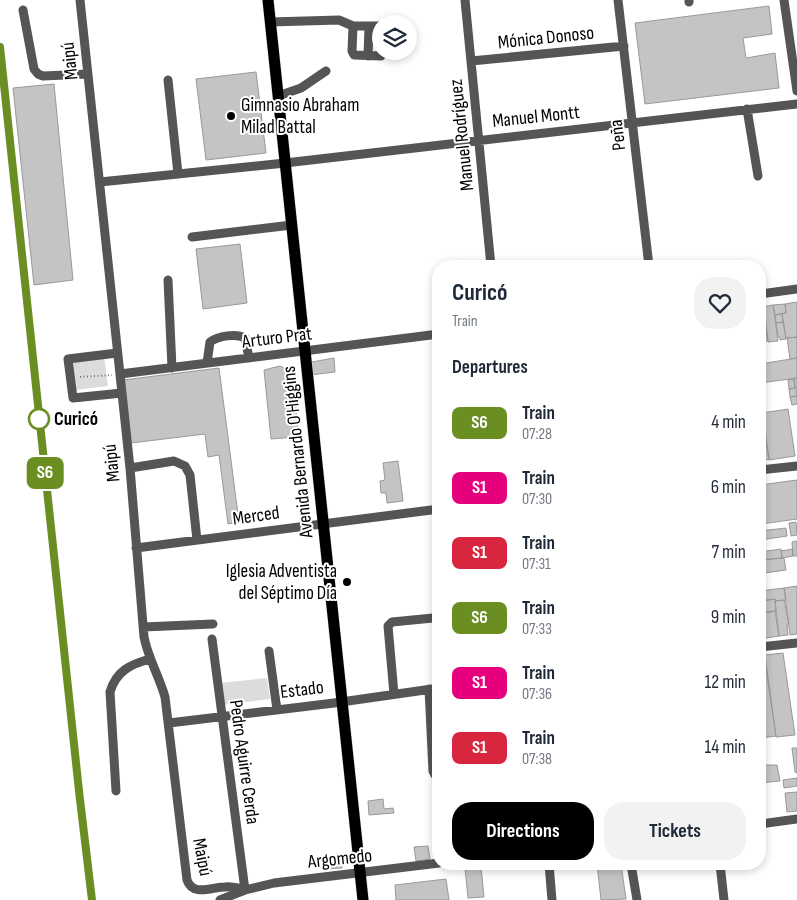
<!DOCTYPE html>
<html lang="en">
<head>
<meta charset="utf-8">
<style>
	body { margin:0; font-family:"Sofia Sans Condensed",sans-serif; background:#f2f2f3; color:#1f2937; height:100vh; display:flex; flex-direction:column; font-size:19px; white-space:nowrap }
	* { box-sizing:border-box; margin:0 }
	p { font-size:16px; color:#747a83 }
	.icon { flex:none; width:28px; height:28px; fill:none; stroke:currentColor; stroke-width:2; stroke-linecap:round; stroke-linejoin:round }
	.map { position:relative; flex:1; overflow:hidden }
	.panel { position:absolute; left:432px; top:260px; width:334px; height:610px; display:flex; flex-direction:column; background:#fff; border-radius:20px; box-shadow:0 2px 8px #0003 }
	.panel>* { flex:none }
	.badge { padding:0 10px; border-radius:8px; font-size:18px; line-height:32px }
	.controls { position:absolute; left:372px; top:15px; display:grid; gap:10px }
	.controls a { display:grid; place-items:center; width:45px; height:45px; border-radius:50%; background:#fff; box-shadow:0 2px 8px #0003; font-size:25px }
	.map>.badge { position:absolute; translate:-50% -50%; box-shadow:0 0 0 2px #fff }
	h2 { padding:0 20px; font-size:19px; line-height:45px }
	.round { display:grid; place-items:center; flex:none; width:52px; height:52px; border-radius:20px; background:#f2f2f3 }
	.summary { display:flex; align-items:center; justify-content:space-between; height:85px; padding:0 20px }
	h1 { font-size:24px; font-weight:700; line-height:38px }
	.action { display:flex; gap:10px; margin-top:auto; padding:10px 20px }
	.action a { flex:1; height:58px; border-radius:20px; background:#000; color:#fff; font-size:20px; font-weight:700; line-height:58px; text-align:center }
	.action a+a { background:#f2f2f3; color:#1f2937 }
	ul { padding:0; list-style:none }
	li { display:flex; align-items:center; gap:15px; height:65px; padding:0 20px }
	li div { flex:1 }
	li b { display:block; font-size:19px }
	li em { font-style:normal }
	li .badge { min-width:55px; font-weight:700; text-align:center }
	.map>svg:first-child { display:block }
	.green { fill:#dcdcdc }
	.building { fill:#c4c4c4; stroke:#999 }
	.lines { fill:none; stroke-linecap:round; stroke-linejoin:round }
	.major-casing { stroke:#dbdbdb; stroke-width:12 }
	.path { stroke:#777; stroke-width:2; stroke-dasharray:1 2.5; stroke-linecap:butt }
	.minor { stroke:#555; stroke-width:9 }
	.major { stroke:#000; stroke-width:11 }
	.rail { stroke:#000; stroke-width:2.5; stroke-dasharray:8 2.5 1 2.5; stroke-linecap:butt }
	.line-casing { stroke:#fff; stroke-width:11 }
	.line { stroke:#6b8e23; stroke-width:8 }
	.poi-dot { fill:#000; stroke:#fff; stroke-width:2 }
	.stop-dot { fill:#fff; stroke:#6b8e23; stroke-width:2.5 }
	.labels { text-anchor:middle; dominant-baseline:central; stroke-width:4; stroke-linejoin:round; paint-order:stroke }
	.street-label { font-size:19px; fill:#000; stroke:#fff }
	.poi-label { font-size:19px; fill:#000; stroke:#fff; text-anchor:start }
	.stop-label { font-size:19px; font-weight:bold; fill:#000; stroke:#fff; text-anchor:start }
</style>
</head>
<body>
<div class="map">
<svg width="797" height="900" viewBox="0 0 797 900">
	<rect width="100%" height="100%" fill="#fff"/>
	<!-- green -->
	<path class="green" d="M104 356 108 386 76 390 73 360Z
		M267 678 270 699 221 705 219 683Z"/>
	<!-- building -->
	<path class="building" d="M769 6 772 34 743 38 746 58 775 53 779 88 645 104 635 23Z
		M256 72 266 153 206 160 196 79Z
		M54 84 73 280 34 285 13 88Z
		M240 244 247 303 203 309 196 249Z
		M797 302V337L786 338 782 314 786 313 785 304Z
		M785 304 786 313 775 315 773 305Z
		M773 305 778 341 768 342 763 307Z
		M760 307H763L765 319H760Z
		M782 314 783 322 776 323 775 315Z
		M760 319H765L768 341 760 342Z
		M783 322 786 339 780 340V337H778L776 323Z
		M797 337V358L790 359 787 338Z
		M334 358 335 372 310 375 309 365 312 362Z
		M797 358V378L760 383V364Z
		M280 366 292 372 298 430 296 437 271 439 264 370Z
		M219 368 239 522 228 524 219 455 208 457 205 434 131 443 123 380Z
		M797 378V388H795L794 379Z
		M794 379 795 388 789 389 788 380Z
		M796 388 797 396 790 397 789 389Z
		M797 396V404L792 405 790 397Z
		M788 409 795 456 769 460 762 413Z
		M760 424H764L769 459 760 462Z
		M398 461 403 501 387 503 386 493H381L380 481 385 480 383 463Z
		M797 480V519L761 524 760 485Z
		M796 522 797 535 791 536 789 523Z
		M786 528 787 536 760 540V531Z
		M797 541V556H793L792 542Z
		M781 549 782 558 760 560V552Z
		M793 549V556L782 558 781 551Z
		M784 558 786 570 765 573V570L760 571V560Z
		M797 586V634L790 635 784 588Z
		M784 588 786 600 776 601 775 599 761 601 764 613H760V591Z
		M775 599 776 611 764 613 761 601Z
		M784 600 789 624H787L788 635 779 636 775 601Z
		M775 611 779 636 760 639V613Z
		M783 653 795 735 776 737 765 655Z
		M760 659H765L766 669 760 670Z
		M766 669 776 736 760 738V670Z
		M792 748H797V773L795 772Z
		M760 765H777L780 781 760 783Z
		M797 778V786L784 788 783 780Z
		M797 792V811L787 812 785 793Z
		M383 799 384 809 393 808 394 813 369 815 368 801Z
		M428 846 430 859 416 861 414 847Z
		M342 858V868L325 869 324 859Z
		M597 864H621L626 899 601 900Z
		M481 867 484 897 468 898 465 868Z
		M446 879 449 900H396L395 885Z"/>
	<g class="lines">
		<defs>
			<path id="major" d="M268 0 363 900"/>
		</defs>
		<!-- major casing -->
		<use href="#major" class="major-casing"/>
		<!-- path -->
		<path class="path" d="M80 377 112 375"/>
		<!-- minor -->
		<path class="minor" d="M80 0 130 468 144 637C148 658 159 676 165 697L187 880C193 897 212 887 225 887 232 886 238 888 245 890
			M465 0 491 266
			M618 0 649 266
			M689 0V2
			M784 0 797 91
			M23 10 34 69 38 74 43 76 88 74
			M270 22 339 20 353 26H381
			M353 26 352 51 354 55 381 56 383 51
			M368 56 369 26
			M471 61 624 46
			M168 80 178 174
			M278 96 301 88 326 71
			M747 109 758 176
			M100 182 285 163 797 104
			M192 237 292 225
			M168 280 172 368
			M760 294 797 289
			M117 353 68 359 73 398 122 393
			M207 363 210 342C218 336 236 333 245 338L249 358
			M120 374 439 334
			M130 468 174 461 185 466 190 475 197 540
			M760 470 797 466
			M136 548 439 509
			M143 627 213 624
			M212 639 245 890
			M760 647 797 643
			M269 651 277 710
			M429 689 433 771 435 775 439 776
			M394 694 388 626 392 622 433 618
			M169 723 334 703 439 688
			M116 791 110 692C116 671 131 664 150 659
			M760 824 797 819
			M549 864 552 900
			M631 864 637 900
			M720 864 724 900
			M220 900 245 890 274 883 439 863"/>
		<!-- major -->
		<use href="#major" class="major"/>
		<!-- rail -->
		<path class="rail" d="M0 47 79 791 92 900"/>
	</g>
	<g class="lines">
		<defs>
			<path id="line" d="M0 47 79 791 92 900"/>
		</defs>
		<!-- line casing -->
		<use href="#line" class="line-casing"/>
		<!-- line -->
		<use href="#line" class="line"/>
	</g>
	<!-- markers -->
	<g class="poi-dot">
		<circle cx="231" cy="116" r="5"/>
		<circle cx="347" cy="582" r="5"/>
	</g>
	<circle class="stop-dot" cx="39" cy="419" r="10"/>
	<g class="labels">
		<!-- street labels -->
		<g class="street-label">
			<text transform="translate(546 38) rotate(-6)">Mónica Donoso</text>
			<text transform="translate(70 61) rotate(-96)">Maipú</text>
			<text transform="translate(536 117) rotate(-6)">Manuel Montt</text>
			<text transform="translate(462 135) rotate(-96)">Manuel Rodríguez</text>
			<text transform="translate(618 135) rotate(-97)">Peña</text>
			<text transform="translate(277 338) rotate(-7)">Arturo Prat</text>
			<text transform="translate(298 452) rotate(-96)">Avenida Bernardo O'Higgins</text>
			<text transform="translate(112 463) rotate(-96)">Maipú</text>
			<text transform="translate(256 516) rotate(-8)">Merced</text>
			<text transform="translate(302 690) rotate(-7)">Estado</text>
			<text transform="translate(244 762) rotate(82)">Pedro Aguirre Cerda</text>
			<text transform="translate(202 857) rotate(79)">Maipú</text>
			<text transform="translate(340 859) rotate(-6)">Argomedo</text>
		</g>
		<!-- poi labels -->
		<g class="poi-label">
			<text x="241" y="105">Gimnasio Abraham<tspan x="241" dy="22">Milad Battal</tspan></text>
			<text x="337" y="571" text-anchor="end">Iglesia Adventista<tspan x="337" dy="22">del Séptimo Día</tspan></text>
		</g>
		<!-- stop labels -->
		<g class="stop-label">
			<text x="54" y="419">Curicó</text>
		</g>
	</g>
</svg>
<div class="controls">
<a><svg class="icon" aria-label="layers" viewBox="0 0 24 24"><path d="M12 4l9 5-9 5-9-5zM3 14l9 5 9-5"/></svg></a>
</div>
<b class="badge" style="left:45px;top:473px;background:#6b8e23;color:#fff">S6</b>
<section class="panel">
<div class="summary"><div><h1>Curicó</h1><p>Train</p></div><a class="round"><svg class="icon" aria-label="heart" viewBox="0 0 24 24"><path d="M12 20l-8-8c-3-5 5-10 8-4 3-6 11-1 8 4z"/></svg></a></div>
<h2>Departures</h2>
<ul>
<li><span class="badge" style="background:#6b8e23;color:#fff">S6</span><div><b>Train</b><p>07:28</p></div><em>4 min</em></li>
<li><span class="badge" style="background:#e6007e;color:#fff">S1</span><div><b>Train</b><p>07:30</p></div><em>6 min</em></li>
<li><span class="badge" style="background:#d7263d;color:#fff">S1</span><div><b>Train</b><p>07:31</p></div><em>7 min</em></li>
<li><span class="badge" style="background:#6b8e23;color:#fff">S6</span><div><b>Train</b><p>07:33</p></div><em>9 min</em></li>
<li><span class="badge" style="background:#e6007e;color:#fff">S1</span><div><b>Train</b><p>07:36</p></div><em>12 min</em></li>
<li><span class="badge" style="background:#d7263d;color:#fff">S1</span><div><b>Train</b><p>07:38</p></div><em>14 min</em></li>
</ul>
<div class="action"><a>Directions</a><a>Tickets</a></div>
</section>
</div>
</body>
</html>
